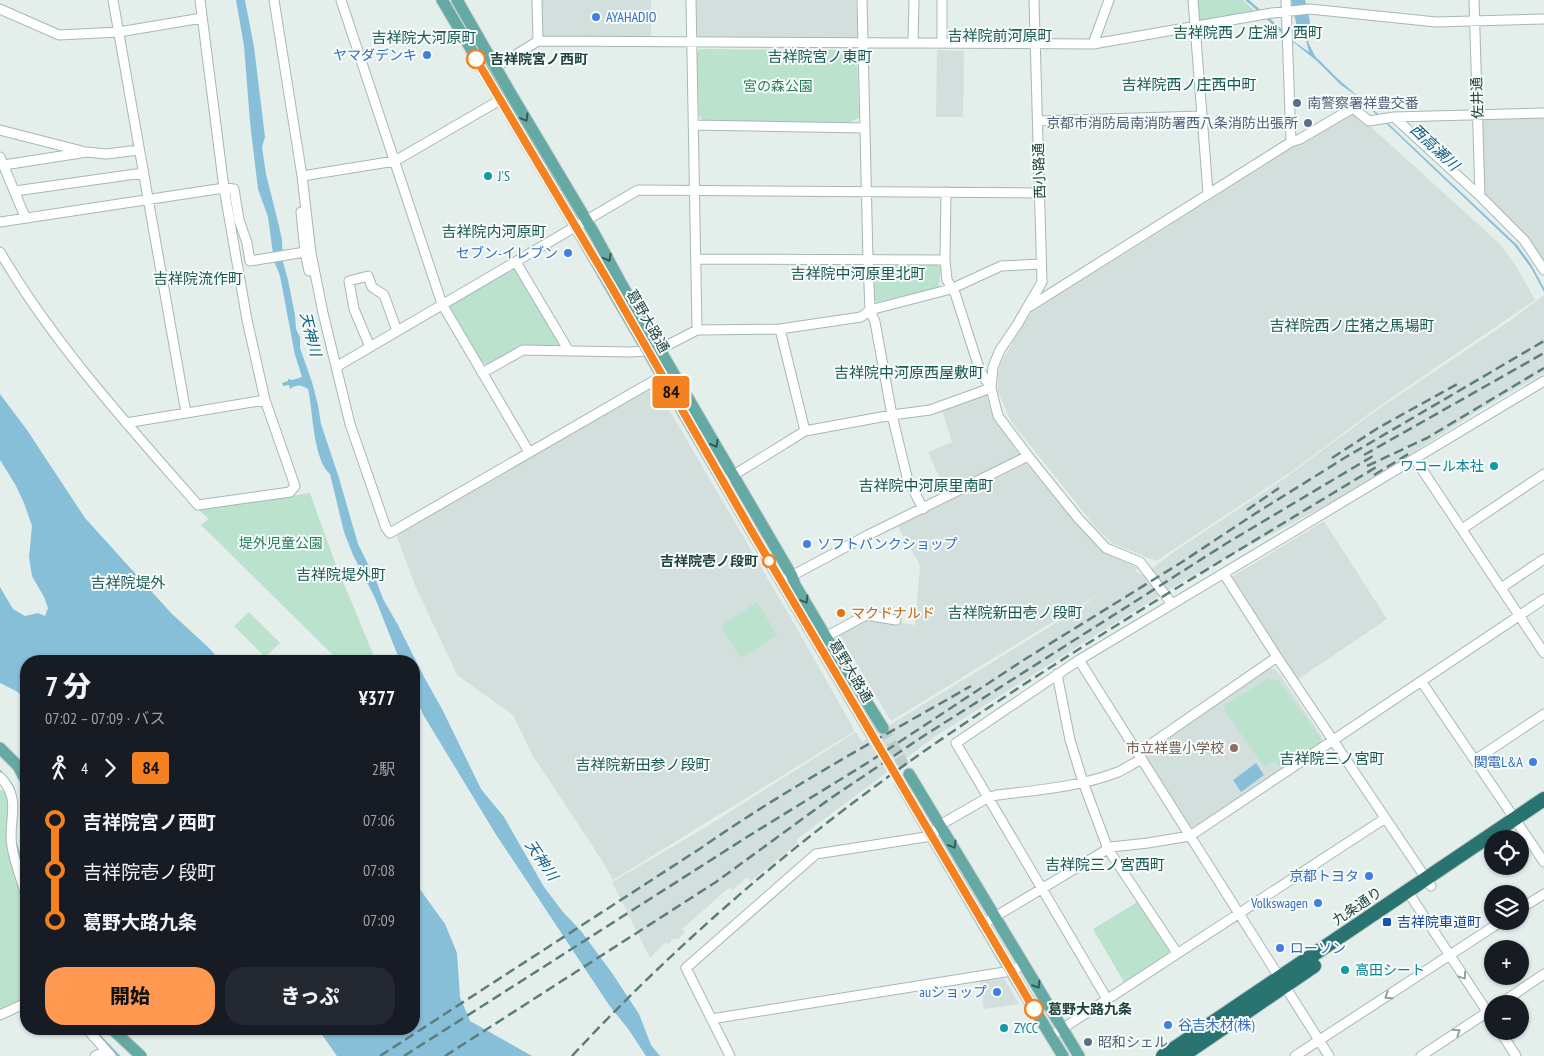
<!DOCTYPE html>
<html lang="ja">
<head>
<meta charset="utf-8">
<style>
	body { margin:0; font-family:"PT Sans Narrow","Noto Sans JP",sans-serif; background:#242831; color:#f1f3f6; height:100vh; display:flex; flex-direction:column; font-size:19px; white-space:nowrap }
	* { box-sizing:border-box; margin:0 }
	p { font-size:16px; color:#9ea1a6 }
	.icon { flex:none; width:28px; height:28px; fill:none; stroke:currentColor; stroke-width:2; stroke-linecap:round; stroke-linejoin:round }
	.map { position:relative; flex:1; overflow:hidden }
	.panel { position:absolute; left:20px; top:655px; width:400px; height:380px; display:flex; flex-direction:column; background:#171b24; border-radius:20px; box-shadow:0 1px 4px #0004 }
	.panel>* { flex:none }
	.badge { padding:0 10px; border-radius:4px; font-size:18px; line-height:32px }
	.fabs { position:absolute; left:1484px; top:830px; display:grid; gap:10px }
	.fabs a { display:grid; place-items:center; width:45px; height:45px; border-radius:50%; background:#171b24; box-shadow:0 1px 4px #0004; font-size:25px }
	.map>.badge { position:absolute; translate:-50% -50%; box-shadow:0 0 0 2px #fff }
	.legs { display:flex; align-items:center; gap:8px; height:55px; padding:0 25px; font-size:16px }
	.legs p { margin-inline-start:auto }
	.head { display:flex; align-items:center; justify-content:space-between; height:85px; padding:0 25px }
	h1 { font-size:28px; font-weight:800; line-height:38px }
	.cta { display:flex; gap:10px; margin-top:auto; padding:10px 25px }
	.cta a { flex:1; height:58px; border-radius:20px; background:#ff9952; color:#111; font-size:20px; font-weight:800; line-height:58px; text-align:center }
	.cta a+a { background:#242831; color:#f1f3f6 }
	ul { padding:0 25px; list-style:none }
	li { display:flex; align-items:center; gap:18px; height:50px; font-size:19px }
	li i { display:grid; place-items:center; width:8px; height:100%; margin:0 6px; background:currentColor }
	li i::after { content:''; width:12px; height:12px; margin:-6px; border:4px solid; border-radius:50%; background:#171b24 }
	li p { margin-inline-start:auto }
	li:first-child i { background:linear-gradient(#0000 50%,currentColor 0) }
	li:last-child i { background:linear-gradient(currentColor 50%,#0000 0) }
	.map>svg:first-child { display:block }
	.built { fill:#d2dfdc }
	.green { fill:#bbe2cc }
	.water { fill:#87bfd9 }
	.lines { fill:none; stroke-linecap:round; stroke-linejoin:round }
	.stream { stroke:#87bfd9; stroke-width:2.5 }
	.river { stroke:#87bfd9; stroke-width:14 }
	.major-tunnel { stroke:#bdcdca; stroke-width:11; stroke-dasharray:11 5.5; stroke-linecap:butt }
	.minor-casing { stroke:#a6b8b5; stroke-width:11 }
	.major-casing { stroke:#c1caca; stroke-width:13 }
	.highway-casing { stroke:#c1caca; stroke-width:16 }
	.minor { stroke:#fff; stroke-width:9 }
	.major { stroke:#64a9a3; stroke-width:11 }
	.highway { stroke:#297370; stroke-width:14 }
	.rail { stroke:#5c7e7b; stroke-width:2.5; stroke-dasharray:10 5; stroke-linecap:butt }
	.oneway { stroke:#325c59 }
	.oneway2 { stroke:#90a1a0 }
	.line-1-casing { stroke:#fff; stroke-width:11 }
	.line-1 { stroke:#f58220; stroke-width:8 }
	.shop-dot { fill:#3f7fe0; stroke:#f5fbf9; stroke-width:2 }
	.stop-1-dot { fill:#fff; stroke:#f58220; stroke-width:2.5 }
	.service-dot { fill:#5c6f8a; stroke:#f5fbf9; stroke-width:2 }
	.culture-dot { fill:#0f9aa8; stroke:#f5fbf9; stroke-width:2 }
	.food-dot { fill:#e8710a; stroke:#f5fbf9; stroke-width:2 }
	.education-dot { fill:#8d6e63; stroke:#f5fbf9; stroke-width:2 }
	.transit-dot { fill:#1a4fb4; stroke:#f5fbf9; stroke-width:2 }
	.labels { text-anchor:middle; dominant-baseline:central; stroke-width:4; stroke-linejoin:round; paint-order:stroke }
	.shop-label { font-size:14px; fill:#366cbe; stroke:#f5fbf9; text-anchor:end }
	.stop-label { font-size:14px; font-weight:bold; fill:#214340; stroke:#f5fbf9; text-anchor:start }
	.park-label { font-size:14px; fill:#267f57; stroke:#f5fbf9 }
	.street-label { font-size:14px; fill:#214340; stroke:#f5fbf9 }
	.service-label { font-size:14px; fill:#4e5e75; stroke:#f5fbf9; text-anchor:start }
	.culture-label { font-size:14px; fill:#0d838f; stroke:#f5fbf9; text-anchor:start }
	.food-label { font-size:14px; fill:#c56008; stroke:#f5fbf9; text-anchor:start }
	.education-label { font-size:14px; fill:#785e54; stroke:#f5fbf9; text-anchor:end }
	.transit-label { font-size:14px; fill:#164399; stroke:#f5fbf9; text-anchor:start }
	.neighbourhood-label { font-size:15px; fill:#1a5853; stroke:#f5fbf9 }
	.water-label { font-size:15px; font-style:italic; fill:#146086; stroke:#f5fbf9 }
</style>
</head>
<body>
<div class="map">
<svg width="1544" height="1056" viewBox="0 0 1544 1056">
	<rect width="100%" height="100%" fill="#e4efec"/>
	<!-- built -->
	<path class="built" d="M541 0H651V39L545 38 541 35Z
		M696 0H856L858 38 697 39Z
		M937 50 964 51 963 117H936Z
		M1346 114H1355L1361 118 1500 244 1516 266 1535 300 1378 407 1291 472 1156 561 1112 543 1097 529 1010 420 998 391V374L1001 363 1025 321 1034 311Z
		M1544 116V265L1483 194 1481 120 1484 117Z
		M1544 295V373L1476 412 1362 486 1189 578 1112 625 936 736 796 840 798 843 751 881 747 877 733 890 730 887 682 929 685 932 678 939H671L672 941 669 944 665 943 650 958 612 882 703 829 856 732 862 742 1069 615 1102 592 891 721 839 634 867 618 915 625 920 565 894 520 946 492 928 452 952 442 942 410 986 395 992 414 1027 465 1102 551 1138 568 1135 571 1143 575 1175 551 1285 478 1374 412 1511 320Z
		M654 384 788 613 855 731 613 880 601 859 533 756 513 715 457 675 414 583 397 537 399 533Z
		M1324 521 1387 619 1297 680 1230 578Z
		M1269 668 1276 669 1323 738 1322 743 1194 828 1190 827 1145 757 1146 753Z
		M1004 978 1019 1004 984 1009 980 981Z"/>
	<!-- green -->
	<path class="green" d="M1195 0H1243L1255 11 1200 22 1196 19Z
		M699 49 854 50 857 55 859 118 848 123 704 122 699 115 696 55Z
		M876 263H932L941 267 939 286 927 292 877 302 874 299 875 264Z
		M516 268 561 344 560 348H523L494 365 483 364 449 306Z
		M310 493 334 560 376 661H339L201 525 209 519 199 510Z
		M757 602 777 635 741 658 721 626Z
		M249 612 280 643 265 657 234 626Z
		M1267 679 1279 681 1321 739 1320 743 1280 768 1275 761 1264 767 1224 709 1228 703Z
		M0 790H5L9 801 7 843 26 899V999L0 1011Z
		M1139 901 1170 948 1169 954 1124 982 1093 929Z"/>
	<!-- water -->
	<path class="water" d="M236 0H245L254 47 265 137 262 147 266 174 279 226 282 240 283 262 288 280 295 315 296 329 300 337V348L312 382 318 405 321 424 339 478 358 544 376 580 383 599 398 625 424 677 442 709 481 789 504 817 544 887 563 912 581 931 612 973 639 1014 651 1045 660 1056H646L629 1030 609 1005 495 833 424 716 414 695V661H400L375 598 353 555 344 532 330 474C313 460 313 410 308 389 301 385 298 384 290 389L289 385 283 386 282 383 288 381V379L292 380 302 377 295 355 280 276 274 261 268 217 258 189 250 122 244 46Z
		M1299 13H1301L1309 44 1315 56 1338 79 1376 112 1517 245 1531 264 1544 288V292L1531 268 1514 245 1357 96 1341 85 1317 61 1293 42V41L1309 52Z
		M0 394 27 430 85 518 171 613 209 648 220 661H26V699L16 691 0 683V587L13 609 25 616 38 613 45 616 48 608 44 597 32 576 29 557 32 526 24 503 15 484 0 460Z
		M1256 763 1264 775 1241 792 1233 780Z
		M414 881 445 924 457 953 460 997 470 1021 532 1056H337L318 1029H414Z"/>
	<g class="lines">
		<!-- stream -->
		<path class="stream" d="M1247 0 1261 12
			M1265 16 1285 34
			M0 771 13 787 16 799
			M16 844 26 877
			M93 1029 119 1056"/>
		<!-- river -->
		<path class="river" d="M1298 0 1303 22"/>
		<!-- major-tunnel -->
		<path class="major-tunnel" d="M883 728 909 774
			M872 735 900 782"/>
		<defs>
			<path id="minor" d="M113 0 186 413
				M274 0 302 176 311 253 323 313 350 424 386 528 390 533 662 376
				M341 0 442 304 529 452
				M537 0 538 41
				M691 0 697 330
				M862 0 868 260 870 310 875 322 892 415 907 477 923 509
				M942 0V43
				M1034 0 1042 282 1017 325 1000 350 993 367 991 388 998 416 1028 456 1078 518 1106 548 1140 562 1172 604
				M1193 0 1208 193
				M1286 0 1291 142
				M1474 0 1480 196
				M0 9 59 35 119 32 202 18
				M913 43 914 0
				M1093 44 1109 0
				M496 67 538 41 1093 44 1272 13 1310 9 1436 22 1544 19
				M1394 117 1480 196 1524 240 1544 270
				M1038 121 1201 116
				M693 125 865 128
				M0 130 82 151
				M0 157 25 217
				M4 165 87 152 106 154 139 150
				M302 176 395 161 500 100
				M15 191 143 173
				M301 212 305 252 309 271
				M0 222 224 188 234 189 239 220 247 243 250 261 305 252
				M0 252C54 344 127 424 198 505L290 492 295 486 265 400 247 320 224 188 200 0
				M696 259 945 260
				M516 262 569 351
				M1029 307 1291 142 1300 139 1353 108 1369 121 1394 117 1544 113
				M780 329 805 431
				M370 347 354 309 349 281 368 276 372 287 384 295 397 331
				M336 367 638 190 1040 193
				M482 373 523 350 629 352 648 351 660 349 697 330 780 329 861 317 870 310 951 289 1001 266 1041 264
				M126 423 265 400
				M1415 459 1544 653
				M729 478 805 431 892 415 930 410 991 388 980 371 955 293 947 280 945 260 946 192
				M1462 529 1544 474
				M1224 574 1277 657 1431 886
				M786 579 868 535 1028 456
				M1501 588 1544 559
				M820 640 866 615 896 620
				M1079 660 1329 1056
				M1057 674 1070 740 1083 782 1108 849 1177 953
				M1421 681 1544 862
				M1138 753 1277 657
				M1475 760 1544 714
				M0 777C23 800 7 821 12 847 15 864 22 880 26 896
				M1408 892 1492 1019
				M1520 909 1544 894
				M983 924 1111 847 1148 843 1190 836 1544 599
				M1107 999 956 743 1079 660 1544 381
				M1500 1004 1544 974
				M0 1015 26 1003
				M711 1019 1011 971 1024 964
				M87 1029 111 1056
				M1500 1031 1516 1056
				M1051 1036 1384 819
				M95 1056 106 1051
				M730 1056 686 968 816 854 932 836 940 825 987 798 997 795C1038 790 1079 787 1118 772 1126 768 1134 763 1142 759
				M1295 1056 1502 921
				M1421 1056 1492 1009"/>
			<path id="major" d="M442 0 565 208 751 530 872 735
				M457 0 511 94 594 233 622 285 792 576 795 585 826 637 883 728
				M0 748 18 766 26 781
				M909 774 1079 1056
				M900 782 1011 971 1063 1056
				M112 1029 141 1056"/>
			<path id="highway" d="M1163 1056 1544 799
				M1182 1056 1314 966"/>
		</defs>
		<!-- minor casing -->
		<use href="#minor" class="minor-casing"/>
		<!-- major casing -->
		<use href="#major" class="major-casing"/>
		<!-- highway casing -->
		<use href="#highway" class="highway-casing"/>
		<!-- minor -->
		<use href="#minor" class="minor"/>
		<!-- major -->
		<use href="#major" class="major"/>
		<!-- highway -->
		<use href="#highway" class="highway"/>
		<!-- rail -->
		<path class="rail" d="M1364 455 1544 353
			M1332 458 1378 428 1461 382
			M1367 466 1427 438 1544 368
			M1374 475 1410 453
			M1247 510 1279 488
			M380 1056 701 848C787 788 880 738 971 686
			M404 1056 747 837 872 760 1022 661 1182 562 1253 515 1346 457 1544 341
			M445 1056 716 882 831 798 922 737 1227 543 1373 456
			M572 1056C664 957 768 865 877 785 946 734 1018 688 1090 642 1185 582 1282 524 1378 466"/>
	</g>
	<!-- one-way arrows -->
	<defs><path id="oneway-chevron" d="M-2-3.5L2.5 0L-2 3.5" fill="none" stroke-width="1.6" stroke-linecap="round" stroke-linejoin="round" transform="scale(1.25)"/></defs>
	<g class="oneway">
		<use href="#oneway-chevron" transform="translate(525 118) rotate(59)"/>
		<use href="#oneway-chevron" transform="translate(608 258) rotate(62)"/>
		<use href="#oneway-chevron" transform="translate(715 444) rotate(60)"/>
		<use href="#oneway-chevron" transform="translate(805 600) rotate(59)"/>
		<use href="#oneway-chevron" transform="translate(953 845) rotate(59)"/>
		<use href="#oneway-chevron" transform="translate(1037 985) rotate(58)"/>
	</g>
	<g class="oneway2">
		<use href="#oneway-chevron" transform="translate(1463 976) rotate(56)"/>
		<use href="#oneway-chevron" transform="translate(1388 996) rotate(147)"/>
		<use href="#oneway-chevron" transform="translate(1457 1032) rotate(-34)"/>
	</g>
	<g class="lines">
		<defs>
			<path id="line-1" d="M476 59 611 286 751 530 1034 1009"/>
		</defs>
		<!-- line-1 casing -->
		<use href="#line-1" class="line-1-casing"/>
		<!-- line-1 -->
		<use href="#line-1" class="line-1"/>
	</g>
	<!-- markers -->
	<g class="shop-dot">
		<circle cx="596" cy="17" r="5"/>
		<circle cx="427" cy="55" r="5"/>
		<circle cx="568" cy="253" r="5"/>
		<circle cx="807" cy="544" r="5"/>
		<circle cx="1533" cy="762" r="5"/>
		<circle cx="1369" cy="876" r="5"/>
		<circle cx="1318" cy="903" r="5"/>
		<circle cx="1280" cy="948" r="5"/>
		<circle cx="997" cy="992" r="5"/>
		<circle cx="1168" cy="1025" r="5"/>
	</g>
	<g class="stop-1-dot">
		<circle cx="476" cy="59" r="9"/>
		<circle cx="769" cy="561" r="6"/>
		<circle cx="1034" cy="1009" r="9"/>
	</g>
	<g class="service-dot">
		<circle cx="1297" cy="103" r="5"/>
		<circle cx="1308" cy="123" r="5"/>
		<circle cx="1088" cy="1042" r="5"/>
	</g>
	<g class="culture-dot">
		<circle cx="488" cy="176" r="5"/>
		<circle cx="1494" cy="466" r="5"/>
		<circle cx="1345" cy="970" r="5"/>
		<circle cx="1004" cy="1028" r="5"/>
	</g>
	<circle class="food-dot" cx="841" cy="613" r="5"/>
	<circle class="education-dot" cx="1234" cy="748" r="5"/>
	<rect class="transit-dot" x="1382" y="917" width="10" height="10" rx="2.5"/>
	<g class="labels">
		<!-- shop labels -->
		<g class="shop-label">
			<text x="606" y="17" text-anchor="start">AYAHADIO</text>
			<text x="417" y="55">ヤマダデンキ</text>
			<text x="558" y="253">セブン-イレブン</text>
			<text x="817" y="544" text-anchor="start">ソフトバンクショップ</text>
			<text x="1523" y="762">関電L&amp;A</text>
			<text x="1359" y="876">京都トヨタ</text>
			<text x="1308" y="903">Volkswagen</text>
			<text x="1290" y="948" text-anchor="start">ローソン</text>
			<text x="987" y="992">auショップ</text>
			<text x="1178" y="1025" text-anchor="start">谷吉木材(株)</text>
		</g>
		<!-- stop labels -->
		<g class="stop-label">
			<text x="490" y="59">吉祥院宮ノ西町</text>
			<text x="758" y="561" text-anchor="end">吉祥院壱ノ段町</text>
			<text x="1048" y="1009">葛野大路九条</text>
		</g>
		<!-- park labels -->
		<g class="park-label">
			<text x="778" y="86">宮の森公園</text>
			<text x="281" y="543">堤外児童公園</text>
		</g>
		<!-- street labels -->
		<g class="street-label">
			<text transform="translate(1477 98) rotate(-92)">佐井通</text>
			<text transform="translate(1039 171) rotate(-92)">西小路通</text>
			<text transform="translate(648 321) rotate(60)">葛野大路通</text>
			<text transform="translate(851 671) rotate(59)">葛野大路通</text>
			<text transform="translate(1357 906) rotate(-34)">九条通り</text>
		</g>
		<!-- service labels -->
		<g class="service-label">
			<text x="1307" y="103">南警察署祥豊交番</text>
			<text x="1298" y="123" text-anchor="end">京都市消防局南消防署西八条消防出張所</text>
			<text x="1098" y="1042">昭和シェル</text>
		</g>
		<!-- culture labels -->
		<g class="culture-label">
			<text x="498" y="176">J'S</text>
			<text x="1484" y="466" text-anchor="end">ワコール本社</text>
			<text x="1355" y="970">高田シート</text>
			<text x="1014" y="1028">ZYCC</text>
		</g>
		<!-- food labels -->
		<g class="food-label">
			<text x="851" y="613">マクドナルド</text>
		</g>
		<!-- education labels -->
		<g class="education-label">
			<text x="1224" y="748">市立祥豊小学校</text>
		</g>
		<!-- transit labels -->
		<g class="transit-label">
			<text x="1397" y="922">吉祥院車道町</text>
		</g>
		<!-- neighbourhood labels -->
		<g class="neighbourhood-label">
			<text x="1248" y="32">吉祥院西ノ庄淵ノ西町</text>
			<text x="1000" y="35">吉祥院前河原町</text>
			<text x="424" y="37">吉祥院大河原町</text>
			<text x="820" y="56">吉祥院宮ノ東町</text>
			<text x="1189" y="84">吉祥院西ノ庄西中町</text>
			<text x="494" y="231">吉祥院内河原町</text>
			<text x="858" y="273">吉祥院中河原里北町</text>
			<text x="198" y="278">吉祥院流作町</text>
			<text x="1352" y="325">吉祥院西ノ庄猪之馬場町</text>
			<text x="909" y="372">吉祥院中河原西屋敷町</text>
			<text x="926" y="485">吉祥院中河原里南町</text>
			<text x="341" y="574">吉祥院堤外町</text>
			<text x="128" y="582">吉祥院堤外</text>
			<text x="1015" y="612">吉祥院新田壱ノ段町</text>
			<text x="1332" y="758">吉祥院三ノ宮町</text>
			<text x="643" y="764">吉祥院新田参ノ段町</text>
			<text x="1105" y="864">吉祥院三ノ宮西町</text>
		</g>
		<!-- water labels -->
		<g class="water-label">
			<text transform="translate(1435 147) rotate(43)">西高瀬川</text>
			<text transform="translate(311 334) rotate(76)">天神川</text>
			<text transform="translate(542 860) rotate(56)">天神川</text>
		</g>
	</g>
</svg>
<div class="fabs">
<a><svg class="icon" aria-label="locate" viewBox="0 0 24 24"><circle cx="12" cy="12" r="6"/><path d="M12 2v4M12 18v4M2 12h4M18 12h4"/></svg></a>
<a><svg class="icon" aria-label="layers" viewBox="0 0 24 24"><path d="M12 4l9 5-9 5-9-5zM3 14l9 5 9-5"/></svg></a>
<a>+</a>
<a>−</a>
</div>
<b class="badge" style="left:671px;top:392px;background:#f58220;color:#111">84</b>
<section class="panel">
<div class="head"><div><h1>7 分</h1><p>07:02 – 07:09 · バス</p></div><b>¥377</b></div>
<div class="legs"><svg class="icon" aria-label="walk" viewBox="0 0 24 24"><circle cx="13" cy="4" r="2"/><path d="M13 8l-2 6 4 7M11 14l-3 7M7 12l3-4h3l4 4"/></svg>4<svg class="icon" aria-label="forward" viewBox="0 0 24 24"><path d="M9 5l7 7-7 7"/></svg><b class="badge" style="background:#f58220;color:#111">84</b><p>2駅</p></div>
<ul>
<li><i style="color:#f58220"></i><b>吉祥院宮ノ西町</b><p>07:06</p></li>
<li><i style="color:#f58220"></i><span>吉祥院壱ノ段町</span><p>07:08</p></li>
<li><i style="color:#f58220"></i><b>葛野大路九条</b><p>07:09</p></li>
</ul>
<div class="cta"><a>開始</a><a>きっぷ</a></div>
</section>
</div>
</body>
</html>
